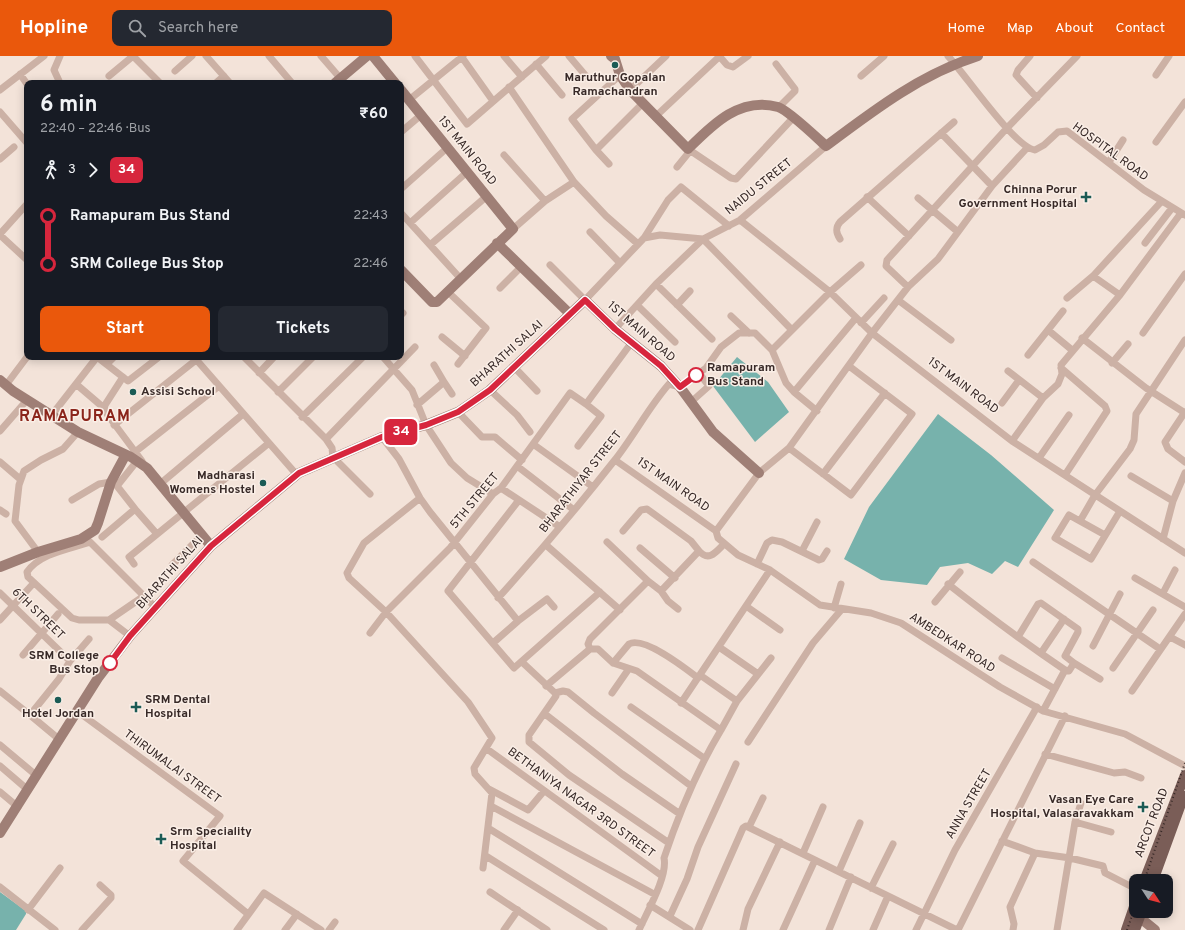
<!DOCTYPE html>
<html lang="en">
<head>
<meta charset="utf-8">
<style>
	body { margin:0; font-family:Overpass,sans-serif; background:#242831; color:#f1f3f6; height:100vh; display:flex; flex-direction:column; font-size:15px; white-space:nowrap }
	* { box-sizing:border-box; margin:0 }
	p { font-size:13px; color:#9ea1a6 }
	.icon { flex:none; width:22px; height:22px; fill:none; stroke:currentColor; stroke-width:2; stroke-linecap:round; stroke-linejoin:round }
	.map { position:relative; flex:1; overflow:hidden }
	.side { position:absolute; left:24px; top:24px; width:380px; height:280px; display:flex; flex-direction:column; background:#171b24; border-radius:8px; box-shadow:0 2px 10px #0003 }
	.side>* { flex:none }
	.badge { padding:0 8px; border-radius:6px; font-size:14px; line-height:26px }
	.needle { width:26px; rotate:126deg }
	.controls { position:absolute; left:1129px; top:818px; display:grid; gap:8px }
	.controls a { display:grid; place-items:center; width:44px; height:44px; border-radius:8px; background:#171b24; box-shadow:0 2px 10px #0003; font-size:20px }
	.map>.badge { position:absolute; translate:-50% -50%; box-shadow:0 0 0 2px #fff }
	.legs { display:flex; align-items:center; gap:6px; height:44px; padding:0 16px; font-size:13px }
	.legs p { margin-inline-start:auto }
	.headline { display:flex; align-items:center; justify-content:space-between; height:68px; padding:0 16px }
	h1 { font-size:22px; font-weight:700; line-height:30px }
	.primary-button { display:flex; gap:8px; margin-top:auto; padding:8px 16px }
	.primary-button a { flex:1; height:46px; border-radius:8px; background:#ea580c; color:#fff; font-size:16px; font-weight:700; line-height:46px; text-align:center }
	.primary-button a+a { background:#242831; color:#f1f3f6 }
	ul { padding:0 16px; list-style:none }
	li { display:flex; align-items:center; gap:14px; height:48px; font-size:15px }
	li i { display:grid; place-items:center; width:6px; height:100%; margin:0 5px; background:currentColor }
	li i::after { content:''; width:10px; height:10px; margin:-5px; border:3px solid; border-radius:50%; background:#171b24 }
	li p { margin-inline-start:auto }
	li:first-child i { background:linear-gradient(#0000 50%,currentColor 0) }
	li:last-child i { background:linear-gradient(currentColor 50%,#0000 0) }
	header { display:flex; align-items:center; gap:24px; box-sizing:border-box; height:56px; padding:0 20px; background:#ea580c; color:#fff }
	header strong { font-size:19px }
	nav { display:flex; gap:22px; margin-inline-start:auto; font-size:14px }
	.search { width:280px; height:36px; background:#242831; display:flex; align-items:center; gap:10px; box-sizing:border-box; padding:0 14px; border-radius:8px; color:#9ea1a6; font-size:15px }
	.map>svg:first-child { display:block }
	.water { fill:#77b2ac }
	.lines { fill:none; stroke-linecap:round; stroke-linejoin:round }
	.street { stroke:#ccb1a5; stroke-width:7 }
	.secondary { stroke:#9f7f76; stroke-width:10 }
	.primary { stroke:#7a5d57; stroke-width:10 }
	.rail { stroke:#372927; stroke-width:2; stroke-dasharray:1 3; stroke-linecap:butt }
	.line-1-casing { stroke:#fff; stroke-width:9 }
	.line-1 { stroke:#d7263d; stroke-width:6 }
	.poi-dot { fill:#1a5b55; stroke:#faeee6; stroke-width:1.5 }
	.stop-1-dot { fill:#fff; stroke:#d7263d; stroke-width:2 }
	.labels { text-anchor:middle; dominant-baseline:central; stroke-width:3; stroke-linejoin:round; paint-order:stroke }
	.poi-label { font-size:12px; font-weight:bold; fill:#372927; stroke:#faeee6; text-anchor:end }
	.street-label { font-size:12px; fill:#372927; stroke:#faeee6 }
	.stop-label { font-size:12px; font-weight:bold; fill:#372927; stroke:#faeee6; text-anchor:start }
	.district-label { font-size:16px; font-weight:bold; letter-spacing:1px; fill:#8b251b; stroke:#faeee6 }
</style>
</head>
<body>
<header>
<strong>Hopline</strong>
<div class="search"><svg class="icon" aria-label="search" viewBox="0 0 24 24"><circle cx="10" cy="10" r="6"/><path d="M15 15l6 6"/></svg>Search here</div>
<nav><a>Home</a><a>Map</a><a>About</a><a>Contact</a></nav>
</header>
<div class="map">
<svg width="1185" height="874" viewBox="0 0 1185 874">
	<rect width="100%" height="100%" fill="#f3e3d9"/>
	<!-- water -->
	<path class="water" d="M737 301 768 326 789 356 755 386 713 330Z
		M938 358 991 399 1054 454 1018 511 1005 505 992 518 968 507 940 511 927 529 881 524 844 503 869 451Z
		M0 836 26 855V858L16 874H0Z"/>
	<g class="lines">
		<!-- street -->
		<path class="street" d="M133 0 160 27
			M206 0 230 27
			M269 0 292 27
			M321 0 341 23
			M415 0 467 68 546 0
			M461 0 493 45
			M504 0 522 21
			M569 0 586 20
			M948 0C965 18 1015 92 1035 94L1044 89 1058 76 1067 75 1144 134 1185 159
			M1030 0 1018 14 1016 19 1037 42
			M720 1 727 9 733 11 748 0
			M536 8 562 39
			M776 8 795 33V35L779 51
			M175 15 192 0
			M20 18 27 28
			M620 19 572 63 596 94 642 48
			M1156 19 1169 0
			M109 20 133 0
			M861 20 884 0
			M60 27 54 14 60 0
			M216 27 224 20
			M509 31 574 126 545 145
			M0 34 44 0
			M630 34 666 0
			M409 44 463 0
			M0 56 27 87
			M655 61 720 0
			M401 76 421 59
			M941 77 992 130
			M1156 86 1185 46
			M1027 92 992 130 938 203 908 231 872 277 789 392 759 417 716 475 718 482 738 499 770 514 820 549 871 557 901 567 1000 631 1043 655 1125 678 1185 710
			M688 93 731 122 736 123 793 62
			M596 94 609 108
			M504 99 545 145 513 173
			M0 103 14 91
			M1109 106 1123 84
			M677 111 690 95
			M574 126 606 160 638 188
			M401 133 447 92
			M867 141 909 180
			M918 142 958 176
			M401 157 460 222
			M740 164 830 236 872 277 1012 385 1185 497
			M410 167 467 116
			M590 176 620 207
			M0 178 27 148
			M0 179 27 204
			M644 182 668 144 681 131 729 170
			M840 183C836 177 835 172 840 166L954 66
			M1145 187 1172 152
			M430 189 487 140
			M550 209 585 244 644 182 660 179 703 183 740 164 826 90
			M1093 220 1161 146
			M656 228 703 183 792 274
			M908 231 888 212 886 210 887 204 1007 72 1077 0
			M500 232 521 211
			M447 235 486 272 458 308
			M1067 242 1093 220 1120 239
			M898 244 951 284
			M637 249 675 286
			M677 249 690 235
			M401 259 403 257
			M731 260 749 277
			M861 267 884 242
			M615 273 656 228 712 283
			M1048 274 1072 294
			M1143 277 1185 218
			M442 281 465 300
			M1082 282 1146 332 1185 357
			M1028 299 1063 255
			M97 301 128 325 159 301
			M194 301 297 419
			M244 301 326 383 332 392 333 401 370 438
			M383 301 412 334 426 369 451 407 467 422 493 438
			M1112 307 1128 288
			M107 308 114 301
			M434 309 444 326
			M515 312 537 335
			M1061 312 1105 350 1107 355 1065 419
			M1008 315 1043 342
			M259 317 274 301
			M123 321 105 349 104 354 142 405
			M76 328 104 352
			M6 329 27 301
			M490 334 517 359 530 376
			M278 336 313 301
			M794 336 855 263
			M691 346 709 330 699 317
			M1002 347 1019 324
			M417 349 444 326 452 338
			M817 355 794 336 786 327 772 294 830 236 861 209
			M458 356 482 381H495L522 404
			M1185 356 1165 386 1168 393 1185 406
			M51 360 97 301
			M302 361 363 301
			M114 369 196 304
			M0 375 27 344
			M382 381 399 403 420 442 430 456 518 565
			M326 383 415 291
			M1012 385 1043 342 1058 328 1062 318 1061 309 1120 239 1181 157
			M533 388 593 431
			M578 390 601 360 586 348 632 286
			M789 392 851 439 912 358 849 310
			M135 396 219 330
			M1039 402 1069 359
			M615 404 716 475
			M0 406 20 423
			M517 410 574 454
			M823 418 885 337
			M1131 420 1173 445
			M160 428 243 358
			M501 432 560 471
			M72 444 99 428 111 426
			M519 444 448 535 514 612 600 536
			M135 453 157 478
			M0 454 6 458
			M1080 465 1095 439 1130 393 1134 384 1136 358 1185 284
			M623 475 641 454 647 453 691 485 699 495
			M1105 479 1069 459 1055 482 1091 503 1120 455
			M102 481 135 453 117 430 137 405
			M1163 483 1173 445 1185 417
			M607 486 648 525
			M546 489 620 554
			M640 492 675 522
			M802 495 817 466
			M38 496 15 465 19 429 24 415 41 404 63 393 78 376
			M1033 506 1160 593
			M134 508 129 501 269 387
			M757 508 767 487 772 484 782 486 819 504 822 503 827 495
			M172 509 202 479
			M1135 522 1185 551
			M948 528C986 558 1025 587 1065 614L1069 615 1074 607 1065 600 1078 576V573L1041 547 1038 548 1018 581
			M661 535 668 545 678 553
			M0 537 70 605 59 623 30 659 60 684
			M1163 537 1175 514
			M144 540 109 564H79L72 562 28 521 27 516C40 497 70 493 90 486L156 552
			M498 542C538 498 577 452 614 405 634 380 648 352 669 328L680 331 706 312 721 291 739 277H755L772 294
			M935 546 960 516
			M746 550 780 574
			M834 552 841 528
			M0 564 31 530
			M109 564 130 580
			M370 577 386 556 349 522 347 517 364 487 420 442
			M1170 581 1185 589
			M493 587 518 565 547 543 554 551
			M1093 590 1120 538
			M719 591 758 618
			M590 593 588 588 590 583 648 525 661 535 699 495C709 506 716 496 724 488
			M1041 597 1064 563
			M23 599 58 558
			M1002 602 1055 633
			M70 605 89 583
			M522 606 555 637 556 640 529 679V686L569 719 669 787
			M613 607 629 588C644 580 685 612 698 622
			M1074 607 1100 623
			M1113 612 1153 554
			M700 619 737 645
			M546 630 590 593H598L613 607 637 615 721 674C697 714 679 757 664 802 668 820 647 856 639 874
			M0 635 30 659
			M1132 635 1185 558
			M555 637 563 635 568 636 594 657 691 730
			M612 637 628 614
			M681 647 770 514
			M631 651 704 702
			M77 655 220 760 183 805 248 858
			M1043 655 1065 614
			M545 658 622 718 680 758
			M721 674 737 645 771 602
			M748 686 813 587 842 553
			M0 689 37 720
			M487 693 662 820
			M1045 698 1114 717 1125 716 1141 722
			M0 710 28 734
			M489 733 528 754 544 735
			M0 736 18 751
			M491 750 654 838
			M1075 766 1111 776
			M749 771 763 742
			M488 772 642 868
			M1002 785 1035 797 1070 802 1103 810 1105 817 1136 833
			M803 797 823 751
			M486 800 604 874
			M483 812 492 737 475 718 474 712 492 682 468 646 386 556 450 492 493 438 501 432 570 337 586 348
			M839 815 860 767
			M0 831 55 874
			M871 832 893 788
			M490 836 547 874
			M650 849 690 874
			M28 854 60 812
			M670 860 687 823 698 791 736 708
			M82 874 111 842V839L100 829
			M237 874 264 837 321 874
			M285 874 297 858
			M329 874 335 866
			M504 874 518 854
			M698 874 743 772 746 770 957 874
			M743 874 748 853 780 786
			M783 874 815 804
			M829 874 851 821
			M873 874 888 840
			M916 874 955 794 1037 651
			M958 874 1065 660
			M1013 874 1014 868 1010 851 1035 797
			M1057 874 1075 766 1081 747"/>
		<!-- secondary -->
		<path class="secondary" d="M373 0 395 27
			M611 0 615 3 620 19 630 34 688 93C712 69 740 40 778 51 788 54 816 81 826 90 874 54 921 18 978 0
			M335 27 367 0
			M401 34 513 173 437 246H432L401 214
			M497 187 570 258
			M0 324 13 335 78 376 131 401 147 412 211 490
			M0 511 38 496 81 483 95 474 98 467 111 426 125 400
			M0 777 98 622 130 580 211 490 299 417 382 381 426 369 458 356 490 334 585 244 615 273 661 310 680 331 713 376 759 417
			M1139 861 1155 874"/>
		<!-- primary -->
		<path class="primary" d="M1144 825 1185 719
			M1153 825 1184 740
			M1126 874 1136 845
			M1135 874 1142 855"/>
		<!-- rail -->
		<path class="rail" d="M1144 825 1185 707
			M1127 874 1136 848"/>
	</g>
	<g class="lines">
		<defs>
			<path id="line-1" d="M110 607 130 580 211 490 299 417 382 381 426 369 458 356 490 334 585 244 615 273 661 310 680 331 696 319"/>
		</defs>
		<!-- line-1 casing -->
		<use href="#line-1" class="line-1-casing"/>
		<!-- line-1 -->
		<use href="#line-1" class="line-1"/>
	</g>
	<!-- markers -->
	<g class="poi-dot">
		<circle cx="615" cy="9" r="4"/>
		<path d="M1084 135h4v4h4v4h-4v4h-4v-4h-4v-4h4z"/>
		<circle cx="133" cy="336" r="4"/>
		<circle cx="263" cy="427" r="4"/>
		<circle cx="58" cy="644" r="4"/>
		<path d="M134 645h4v4h4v4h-4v4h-4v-4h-4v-4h4z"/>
		<path d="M1141 745h4v4h4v4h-4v4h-4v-4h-4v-4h4z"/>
		<path d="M159 777h4v4h4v4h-4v4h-4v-4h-4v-4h4z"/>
	</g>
	<g class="stop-1-dot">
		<circle cx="696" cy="319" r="7"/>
		<circle cx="110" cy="607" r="7"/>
	</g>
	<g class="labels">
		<!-- poi labels -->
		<g class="poi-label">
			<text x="615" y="22" text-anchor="middle">Maruthur Gopalan<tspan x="615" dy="14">Ramachandran</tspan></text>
			<text x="1077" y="134">Chinna Porur<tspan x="1077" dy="14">Government Hospital</tspan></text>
			<text x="141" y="336" text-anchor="start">Assisi School</text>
			<text x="255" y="420">Madharasi<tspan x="255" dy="14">Womens Hostel</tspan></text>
			<text x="145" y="644" text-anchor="start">SRM Dental<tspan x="145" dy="14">Hospital</tspan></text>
			<text x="58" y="658" text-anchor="middle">Hotel Jordan</text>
			<text x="1134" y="744">Vasan Eye Care<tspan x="1134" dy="14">Hospital, Valasaravakkam</tspan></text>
			<text x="170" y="776" text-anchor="start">Srm Speciality<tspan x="170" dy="14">Hospital</tspan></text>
		</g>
		<!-- street labels -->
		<g class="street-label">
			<text transform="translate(467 95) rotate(51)">1ST MAIN ROAD</text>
			<text transform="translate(1110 96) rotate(36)">HOSPITAL ROAD</text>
			<text transform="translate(759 131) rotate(-39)">NAIDU STREET</text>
			<text transform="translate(641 276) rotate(41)">1ST MAIN ROAD</text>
			<text transform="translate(507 298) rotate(-42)">BHARATHI SALAI</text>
			<text transform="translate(963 330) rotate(37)">1ST MAIN ROAD</text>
			<text transform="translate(581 426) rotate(-52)">BHARATHIYAR STREET</text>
			<text transform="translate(673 429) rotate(35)">1ST MAIN ROAD</text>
			<text transform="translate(475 445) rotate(-50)">5TH STREET</text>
			<text transform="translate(170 517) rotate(-48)">BHARATHI SALAI</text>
			<text transform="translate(38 558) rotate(44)">6TH STREET</text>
			<text transform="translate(952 587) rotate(33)">AMBEDKAR ROAD</text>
			<text transform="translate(172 711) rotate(36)">THIRUMALAI STREET</text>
			<text transform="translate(581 747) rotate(36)">BETHANIYA NAGAR 3RD STREET</text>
			<text transform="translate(969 748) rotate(-60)">ANNA STREET</text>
			<text transform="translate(1152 767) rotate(-69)">ARCOT ROAD</text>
		</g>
		<!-- stop labels -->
		<g class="stop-label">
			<text x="707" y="312">Ramapuram<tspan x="707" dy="14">Bus Stand</tspan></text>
			<text x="99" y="600" text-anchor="end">SRM College<tspan x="99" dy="14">Bus Stop</tspan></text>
		</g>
		<!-- district labels -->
		<g class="district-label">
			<text x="75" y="361">RAMAPURAM</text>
		</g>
	</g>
</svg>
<div class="controls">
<a><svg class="needle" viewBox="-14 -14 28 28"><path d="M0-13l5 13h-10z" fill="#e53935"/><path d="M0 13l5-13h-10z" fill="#9ea1a6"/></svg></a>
</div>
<b class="badge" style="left:401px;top:376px;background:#d7263d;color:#fff">34</b>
<section class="side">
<div class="headline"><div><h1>6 min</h1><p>22:40 – 22:46 · Bus</p></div><b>₹60</b></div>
<div class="legs"><svg class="icon" aria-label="walk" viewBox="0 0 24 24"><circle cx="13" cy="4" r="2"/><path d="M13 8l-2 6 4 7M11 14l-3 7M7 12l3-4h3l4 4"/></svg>3<svg class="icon" aria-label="forward" viewBox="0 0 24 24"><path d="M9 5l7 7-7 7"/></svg><b class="badge" style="background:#d7263d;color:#fff">34</b></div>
<ul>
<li><i style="color:#d7263d"></i><b>Ramapuram Bus Stand</b><p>22:43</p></li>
<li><i style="color:#d7263d"></i><b>SRM College Bus Stop</b><p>22:46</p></li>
</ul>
<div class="primary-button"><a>Start</a><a>Tickets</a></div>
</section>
</div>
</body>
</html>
